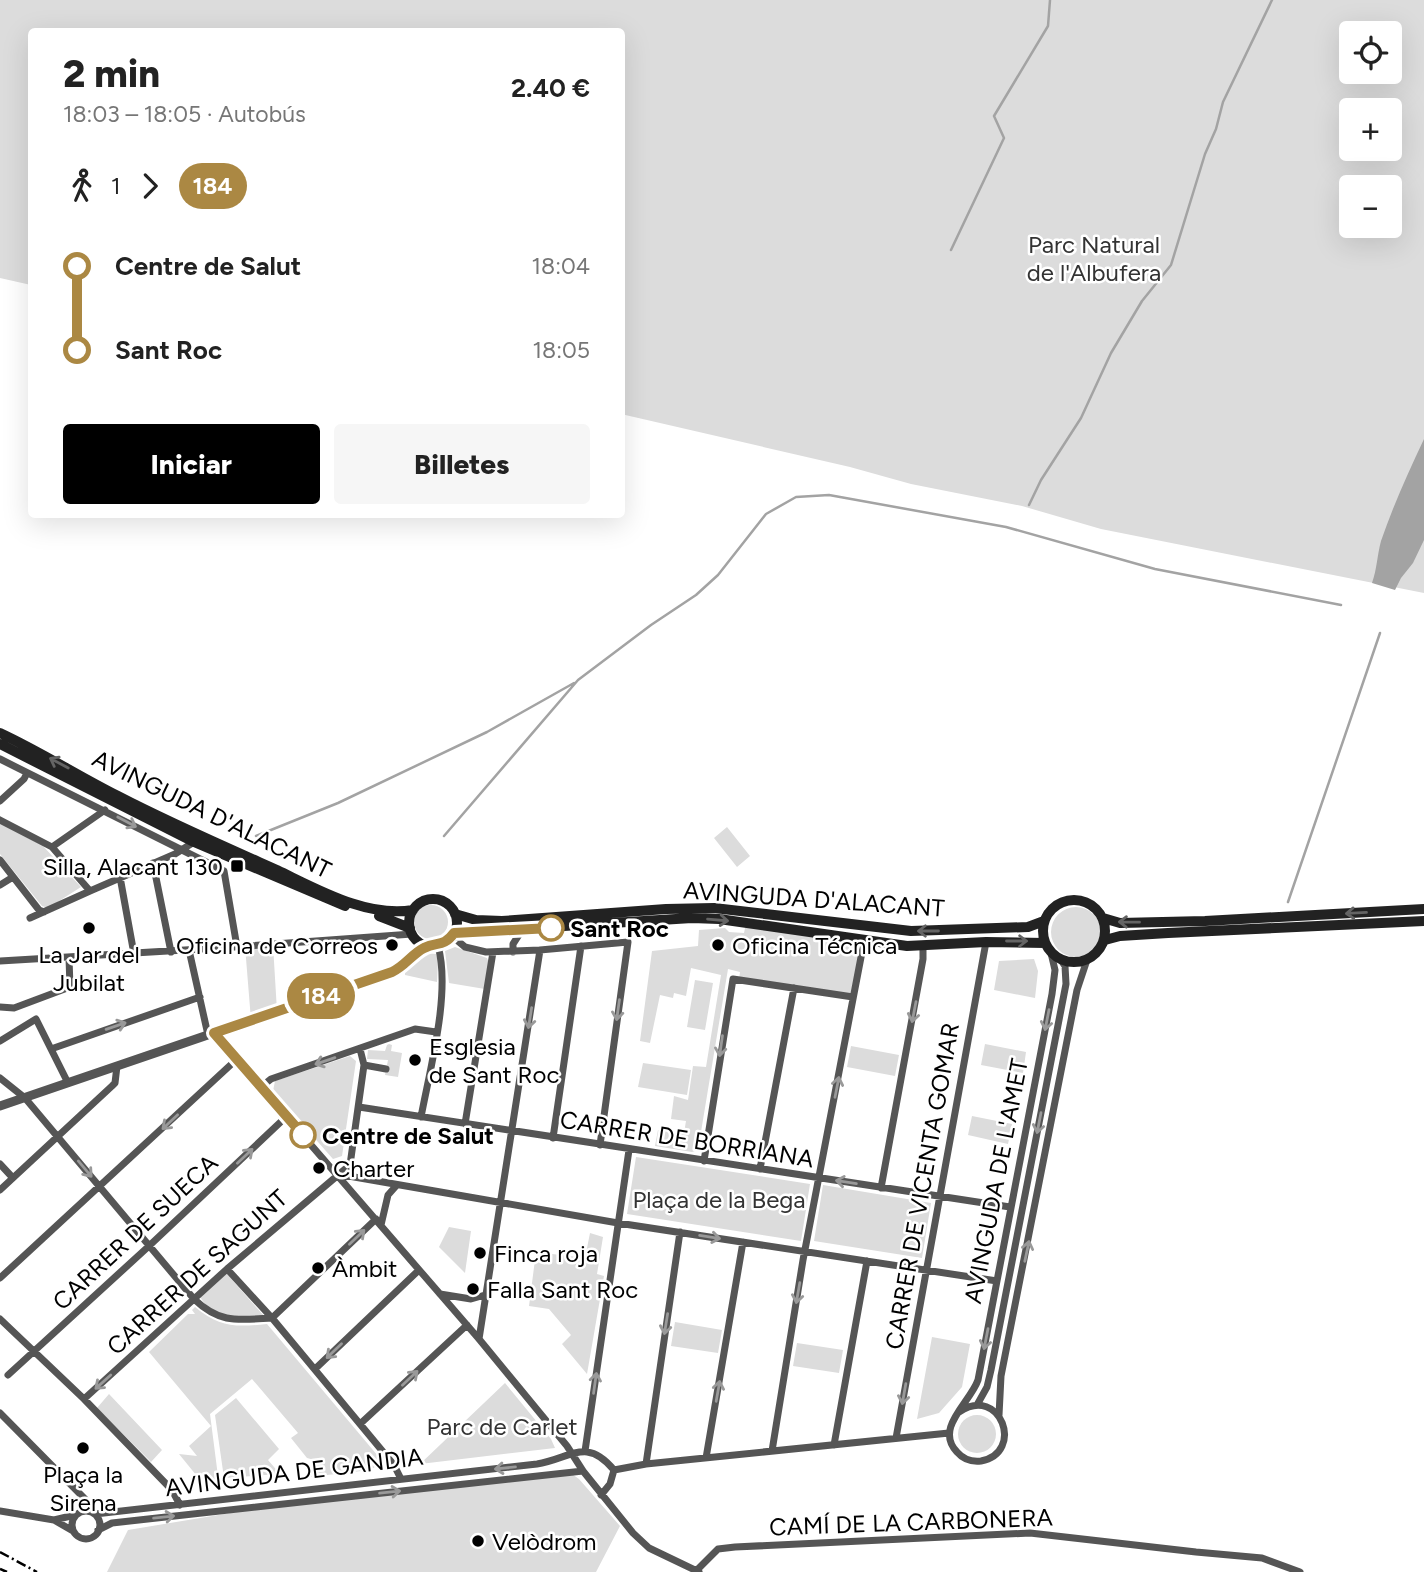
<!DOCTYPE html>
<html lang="es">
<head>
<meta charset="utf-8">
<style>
	body { margin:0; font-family:Figtree,sans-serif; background:#f6f6f6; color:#222; height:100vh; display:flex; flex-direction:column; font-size:26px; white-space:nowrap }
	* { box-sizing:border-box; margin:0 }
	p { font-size:23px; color:#767676 }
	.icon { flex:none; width:38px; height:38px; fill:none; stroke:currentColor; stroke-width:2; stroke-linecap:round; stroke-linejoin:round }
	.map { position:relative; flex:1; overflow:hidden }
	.sheet { position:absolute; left:28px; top:28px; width:597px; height:490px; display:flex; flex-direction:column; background:#fff; border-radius:7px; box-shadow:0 7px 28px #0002 }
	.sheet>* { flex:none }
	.badge { padding:0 14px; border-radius:23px; font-size:24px; line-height:46px }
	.buttons { position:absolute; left:1339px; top:21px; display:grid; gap:14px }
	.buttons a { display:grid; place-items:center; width:63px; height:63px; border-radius:7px; background:#fff; box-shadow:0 7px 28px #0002; font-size:35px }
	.map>.badge { position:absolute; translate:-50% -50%; box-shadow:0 0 0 4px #fff }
	.legs { display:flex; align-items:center; gap:10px; height:77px; padding:0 35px; font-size:23px }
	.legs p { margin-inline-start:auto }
	.headline { display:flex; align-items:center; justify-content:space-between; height:119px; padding:0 35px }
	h1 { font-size:38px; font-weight:800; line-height:52px }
	.cta { display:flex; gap:14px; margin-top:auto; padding:14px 35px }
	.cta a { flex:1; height:80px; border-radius:7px; background:#000; color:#fff; font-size:28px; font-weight:800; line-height:80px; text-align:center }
	.cta a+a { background:#f6f6f6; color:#222 }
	ul { padding:0 35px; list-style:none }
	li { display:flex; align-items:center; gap:24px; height:84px; font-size:26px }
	li i { display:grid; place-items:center; width:10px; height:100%; margin:0 9px; background:currentColor }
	li i::after { content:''; width:18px; height:18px; margin:-9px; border:5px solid; border-radius:50%; background:#fff }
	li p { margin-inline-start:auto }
	li:first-child i { background:linear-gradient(#0000 50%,currentColor 0) }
	li:last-child i { background:linear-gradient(currentColor 50%,#0000 0) }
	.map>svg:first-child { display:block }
	.green { fill:#dcdcdc; fill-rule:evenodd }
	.water { fill:#a3a3a3 }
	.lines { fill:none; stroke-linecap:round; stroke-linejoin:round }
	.stream { stroke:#a3a3a3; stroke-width:2.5 }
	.minor { stroke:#555; stroke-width:7 }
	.tertiary { stroke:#555; stroke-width:9 }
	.secondary { stroke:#222; stroke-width:10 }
	.rail { stroke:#000; stroke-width:2.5; stroke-dasharray:10 3.5 2 3.5; stroke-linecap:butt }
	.oneway { stroke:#646464 }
	.oneway2 { stroke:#999 }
	.line-1-casing { stroke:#fff; stroke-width:16 }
	.line-1 { stroke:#ab8843; stroke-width:10 }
	.poi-dot { fill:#000; stroke:#fff; stroke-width:2.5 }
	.stop-1-dot { fill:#fff; stroke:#ab8843; stroke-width:3.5 }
	.labels { text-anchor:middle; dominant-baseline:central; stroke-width:5; stroke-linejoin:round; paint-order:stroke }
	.park-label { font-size:24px; fill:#333; stroke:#fff }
	.street-label { font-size:24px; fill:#000; stroke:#fff }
	.poi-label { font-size:24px; fill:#000; stroke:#fff; text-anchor:start }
	.stop-label { font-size:24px; font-weight:bold; fill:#000; stroke:#fff; text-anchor:start }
</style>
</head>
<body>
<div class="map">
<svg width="1424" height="1572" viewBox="0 0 1424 1572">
	<rect width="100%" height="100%" fill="#fff"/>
	<!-- green -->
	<path class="green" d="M0 0H1424V593L1101 529 1022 506 911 484 850 467 621 414V32H32L31 285 0 278ZM1351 33H1390V72H1351ZM1351 110H1390V149H1351ZM1351 187H1390V226H1351Z
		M0 823 43 846 81 887 48 908 42 906 0 854Z
		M727 827 750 856 737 867 714 838Z
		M414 922a17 17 0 1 1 34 0a17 17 0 1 1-34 0Z
		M1051 932a25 25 0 1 1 50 0a25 25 0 1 1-50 0Z
		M746 923 866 940 853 997 739 980 740 972 728 969 698 1150 692 1152 655 1146 658 1130 684 1133 686 1121 671 1119 674 1096 688 1100 693 1066 706 1067 721 975 691 968 686 996 674 993 673 998 660 995 650 1043 640 1041 652 951 698 946 699 930 725 928 729 932 744 933Z
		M273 945 277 1011 251 1020 245 946Z
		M455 947 487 958 489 963 485 989 449 983 445 951Z
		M424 953 436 954 438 962 437 982 405 975V970Z
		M1034 959 1038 971 1035 998 994 990 999 961Z
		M695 980 713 983 705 1030 687 1027Z
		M389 1044 392 1045 391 1051 402 1053 398 1077 385 1075 388 1060 367 1059 368 1050 385 1051 387 1045Z
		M985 1044 1026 1052 1023 1073 981 1065Z
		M851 1046 899 1055 895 1076 847 1067Z
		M350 1056 356 1061 342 1156 333 1159 273 1091 275 1081Z
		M643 1063 691 1070 687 1095 638 1087Z
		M972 1116 1012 1124 1008 1144 968 1135Z
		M636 1157 810 1184 801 1241 627 1214Z
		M823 1185 931 1203 922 1258 814 1241Z
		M449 1227 471 1231 465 1273 439 1247Z
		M590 1233 603 1237 597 1274 604 1276 587 1374 562 1344 571 1335 549 1309 529 1306 536 1252 585 1258Z
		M226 1273 264 1316C236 1317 216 1322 200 1297Z
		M195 1307C220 1328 236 1327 267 1324L383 1462 370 1470 302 1478 318 1461 307 1458 291 1438 298 1433 252 1379 210 1414 219 1484 205 1486 179 1454 197 1456 189 1446 211 1426 149 1352 188 1314H195L192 1310Z
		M675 1322 722 1330 718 1353 671 1346Z
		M932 1337 970 1344 962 1387 939 1413 917 1419Z
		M797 1343 843 1350 839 1373 793 1366Z
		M505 1383 551 1439 555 1448 420 1464Z
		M109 1394 162 1450 151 1462 97 1408Z
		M236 1398 279 1449 268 1460 280 1474 224 1478 215 1415Z
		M958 1434a19 19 0 1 1 38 0a19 19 0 1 1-38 0Z
		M569 1472 579 1479 620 1526 596 1572H107L128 1530 296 1502Z"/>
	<!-- water -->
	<path class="water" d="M1424 439V540L1413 563 1401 578 1395 590 1372 583C1377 569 1377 556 1381 541 1393 506 1408 473 1424 439Z"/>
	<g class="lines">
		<!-- stream -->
		<path class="stream" d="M951 250 1004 138 994 116 1048 26 1050 0
			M1029 505 1041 480 1081 418 1111 353 1142 301 1171 265 1205 154 1216 129 1223 102 1272 0
			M256 836 338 803 487 732 574 683
			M444 836 578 680 651 625 696 595 718 575 766 514 796 497 829 495 1006 527 1155 569 1341 605
			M1288 902 1380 633"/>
		<!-- minor -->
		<path class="minor" d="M0 759 224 871 237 947
			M0 801 24 779 27 773
			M0 820 52 847 90 891 30 918
			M52 847 105 810
			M0 860 39 910 44 912
			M153 863 171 952
			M120 877 134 954
			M0 885 13 877
			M90 891 175 854 194 842
			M452 936 465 947 486 952 540 950 628 942 600 1145
			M189 950 208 1035
			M513 952V944L522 930
			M0 961 235 947 412 934
			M0 1007 14 1008 70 987 69 958
			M214 1033 479 1339 567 1446 583 1471 633 1533 649 1548 699 1572
			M0 1041 36 1019 68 1083
			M51 1049 200 997
			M364 1065 386 1069
			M0 1078 25 1098 194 1299C220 1324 238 1320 272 1318
			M261 1087 271 1079 415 1029 436 1032
			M359 1107 1010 1207
			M421 1117C430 1069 451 992 438 946
			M465 1124 493 952
			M553 1138 581 946
			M704 1161 733 979 853 997
			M0 1164 13 1178
			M760 1169 794 988
			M337 1174 618 1223 997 1281
			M881 1188 923 959V945
			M0 1190 112 1086 115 1083 117 1066
			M381 1225 388 1195 396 1186
			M227 1269 272 1318 394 1465 401 1479
			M0 1278 237 1059
			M440 1294 471 1299 485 1295
			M272 1318 376 1219
			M0 1319 84 1399 172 1490 180 1505
			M479 1339 540 950
			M315 1369 419 1270
			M8 1375 149 1246 287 1116
			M84 1399 227 1269 350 1165 364 1065 360 1049
			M977 1405 987 1387 991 1370 1066 984 1065 966 1061 960
			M959 1412C1001 1384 1025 1453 981 1461 972 1462 963 1459 957 1452 934 1428 970 1403 978 1380L1052 994 1055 970 1051 953
			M0 1413 85 1499 88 1511
			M999 1415 1001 1376 1077 990 1087 960
			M360 1424 467 1325
			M896 1438 986 942
			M834 1445 867 1261
			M585 1451 629 1150
			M772 1451 803 1260 862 952 866 940
			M706 1458 743 1242
			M646 1464 680 1232
			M614 1470 646 1464 949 1433
			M601 1495 610 1484 614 1470
			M72 1525a14 14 0 1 1 28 0a14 14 0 1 1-28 0Z
			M0 1511 54 1520 73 1531
			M95 1514 537 1464C570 1459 586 1436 614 1470
			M54 1520 75 1515
			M98 1530 112 1523 583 1471
			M696 1571 718 1549 735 1547 1030 1533 1196 1552 1262 1558 1300 1572"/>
		<!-- tertiary -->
		<path class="tertiary" d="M0 1106 392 972 404 967 427 946"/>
		<!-- secondary -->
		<path class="secondary" d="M0 733C41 752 78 776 118 796 170 823 223 846 277 870 317 889 367 918 413 910
			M0 744 194 842 345 906
			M409 923a24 24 0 1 1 48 0a24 24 0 1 1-48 0Z
			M1043 931a31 31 0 1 1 62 0a31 31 0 1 1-62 0Z
			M455 914 476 920 502 921 666 909 714 908 911 931 1028 927 1044 921
			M379 916 410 928
			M1103 918 1120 923 1205 921 1424 909
			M454 933 692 918 719 919 907 946 986 942 1045 943
			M1105 940 1120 936 1168 933 1424 921"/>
		<!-- rail -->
		<path class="rail" d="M0 1552 37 1572
			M0 1569 7 1572"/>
	</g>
	<!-- one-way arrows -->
	<defs><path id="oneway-shaft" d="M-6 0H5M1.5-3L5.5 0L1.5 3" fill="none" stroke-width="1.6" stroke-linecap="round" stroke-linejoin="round" transform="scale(1.75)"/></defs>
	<g class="oneway">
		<use href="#oneway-shaft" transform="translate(59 763) rotate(-152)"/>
		<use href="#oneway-shaft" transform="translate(1356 913) rotate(177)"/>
		<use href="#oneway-shaft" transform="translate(718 920) rotate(5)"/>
		<use href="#oneway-shaft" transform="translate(1129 922) rotate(-179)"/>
		<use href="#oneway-shaft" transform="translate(928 931) rotate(180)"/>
		<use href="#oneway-shaft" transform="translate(1017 941)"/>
	</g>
	<g class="oneway2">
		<use href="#oneway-shaft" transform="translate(127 822) rotate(28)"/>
		<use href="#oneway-shaft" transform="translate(618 1010) rotate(98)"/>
		<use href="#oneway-shaft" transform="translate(914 1012) rotate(101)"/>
		<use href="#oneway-shaft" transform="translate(530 1018) rotate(99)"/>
		<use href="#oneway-shaft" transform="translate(1047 1020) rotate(101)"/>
		<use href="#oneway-shaft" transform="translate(116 1026) rotate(-19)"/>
		<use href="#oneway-shaft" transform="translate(721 1046) rotate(98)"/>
		<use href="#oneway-shaft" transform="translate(325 1061) rotate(161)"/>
		<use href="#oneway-shaft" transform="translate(837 1087) rotate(-79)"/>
		<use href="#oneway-shaft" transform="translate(170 1122) rotate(137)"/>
		<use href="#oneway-shaft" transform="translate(1039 1123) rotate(101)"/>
		<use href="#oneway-shaft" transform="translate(245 1156) rotate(-43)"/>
		<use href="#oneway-shaft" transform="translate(85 1169) rotate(50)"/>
		<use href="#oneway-shaft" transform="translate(846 1182) rotate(-171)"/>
		<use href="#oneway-shaft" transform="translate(357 1237) rotate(-44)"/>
		<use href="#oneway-shaft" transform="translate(710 1237) rotate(9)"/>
		<use href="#oneway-shaft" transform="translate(1027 1251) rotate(-78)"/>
		<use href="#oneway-shaft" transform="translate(798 1293) rotate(100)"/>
		<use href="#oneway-shaft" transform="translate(666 1324) rotate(99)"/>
		<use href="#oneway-shaft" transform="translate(986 1339) rotate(101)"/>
		<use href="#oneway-shaft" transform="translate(334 1351) rotate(136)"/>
		<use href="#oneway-shaft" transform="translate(410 1378) rotate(-43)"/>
		<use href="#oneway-shaft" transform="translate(103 1382) rotate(138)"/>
		<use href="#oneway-shaft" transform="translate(595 1383) rotate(-82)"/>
		<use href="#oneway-shaft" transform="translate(718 1391) rotate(-80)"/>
		<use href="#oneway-shaft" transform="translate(904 1394) rotate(100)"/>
		<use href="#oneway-shaft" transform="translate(505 1468) rotate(174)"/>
		<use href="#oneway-shaft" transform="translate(390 1492) rotate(-6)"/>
		<use href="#oneway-shaft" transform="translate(164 1517) rotate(-6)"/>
	</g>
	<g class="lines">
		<defs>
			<path id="line-1" d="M303 1135 214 1033 392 972C405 966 412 954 424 948 437 941 443 948 454 933L551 928"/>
		</defs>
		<!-- line-1 casing -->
		<use href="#line-1" class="line-1-casing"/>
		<!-- line-1 -->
		<use href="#line-1" class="line-1"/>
	</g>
	<!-- markers -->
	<g class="poi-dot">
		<rect x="230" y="859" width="14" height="14" rx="3.5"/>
		<circle cx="89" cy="928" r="7"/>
		<circle cx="392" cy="945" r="7"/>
		<circle cx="718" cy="945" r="7"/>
		<circle cx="415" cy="1060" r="7"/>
		<circle cx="319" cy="1168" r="7"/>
		<circle cx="480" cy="1253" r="7"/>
		<circle cx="318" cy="1268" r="7"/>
		<circle cx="473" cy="1289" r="7"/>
		<circle cx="83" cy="1448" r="7"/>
		<circle cx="478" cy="1541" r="7"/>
	</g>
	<g class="stop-1-dot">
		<circle cx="551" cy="928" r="12"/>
		<circle cx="303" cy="1135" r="12"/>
	</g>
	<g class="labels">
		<!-- park labels -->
		<g class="park-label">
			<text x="1094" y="244">Parc Natural<tspan x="1094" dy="28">de l'Albufera</tspan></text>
			<text x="719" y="1199">Plaça de la Bega</text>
			<text x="502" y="1426">Parc de Carlet</text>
		</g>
		<!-- street labels -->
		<g class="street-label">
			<text transform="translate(212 814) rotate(26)">AVINGUDA D'ALACANT</text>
			<text transform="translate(814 899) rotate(4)">AVINGUDA D'ALACANT</text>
			<text transform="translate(687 1139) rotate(9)">CARRER DE BORRIANA</text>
			<text transform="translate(996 1181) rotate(-79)">AVINGUDA DE L'AMET</text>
			<text transform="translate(922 1186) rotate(-80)">CARRER DE VICENTA GOMAR</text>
			<text transform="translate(135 1232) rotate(-43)">CARRER DE SUECA</text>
			<text transform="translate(197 1272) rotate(-42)">CARRER DE SAGUNT</text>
			<text transform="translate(294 1472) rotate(-7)">AVINGUDA DE GANDIA</text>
			<text transform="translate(911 1522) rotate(-2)">CAMÍ DE LA CARBONERA</text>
		</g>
		<!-- poi labels -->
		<g class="poi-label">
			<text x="223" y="866" text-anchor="end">Silla, Alacant 130</text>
			<text x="378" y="945" text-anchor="end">Oficina de Correos</text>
			<text x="732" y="945">Oficina Técnica</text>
			<text x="89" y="954" text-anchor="middle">La Jar del<tspan x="89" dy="28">Jubilat</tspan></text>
			<text x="429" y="1046">Esglesia<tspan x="429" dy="28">de Sant Roc</tspan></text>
			<text x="333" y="1168">Charter</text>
			<text x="494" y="1253">Finca roja</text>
			<text x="332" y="1268">Àmbit</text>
			<text x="487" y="1289">Falla Sant Roc</text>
			<text x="83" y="1474" text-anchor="middle">Plaça la<tspan x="83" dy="28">Sirena</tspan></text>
			<text x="492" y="1541">Velòdrom</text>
		</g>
		<!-- stop labels -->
		<g class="stop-label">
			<text x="570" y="928">Sant Roc</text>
			<text x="322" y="1135">Centre de Salut</text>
		</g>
	</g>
</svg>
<div class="buttons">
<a><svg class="icon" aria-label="locate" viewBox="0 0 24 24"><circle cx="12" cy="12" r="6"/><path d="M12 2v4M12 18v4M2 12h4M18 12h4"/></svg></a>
<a>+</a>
<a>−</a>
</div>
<b class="badge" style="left:321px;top:996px;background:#ab8843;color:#fff">184</b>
<section class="sheet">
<div class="headline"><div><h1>2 min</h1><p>18:03 – 18:05 · Autobús</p></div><b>2.40 €</b></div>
<div class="legs"><svg class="icon" aria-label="walk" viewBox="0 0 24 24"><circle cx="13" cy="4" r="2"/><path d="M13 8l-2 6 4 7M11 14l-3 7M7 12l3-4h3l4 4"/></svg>1<svg class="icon" aria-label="forward" viewBox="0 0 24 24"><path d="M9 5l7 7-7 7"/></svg><b class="badge" style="background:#ab8843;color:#fff">184</b></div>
<ul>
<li><i style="color:#ab8843"></i><b>Centre de Salut</b><p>18:04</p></li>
<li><i style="color:#ab8843"></i><b>Sant Roc</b><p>18:05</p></li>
</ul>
<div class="cta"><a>Iniciar</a><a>Billetes</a></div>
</section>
</div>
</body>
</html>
